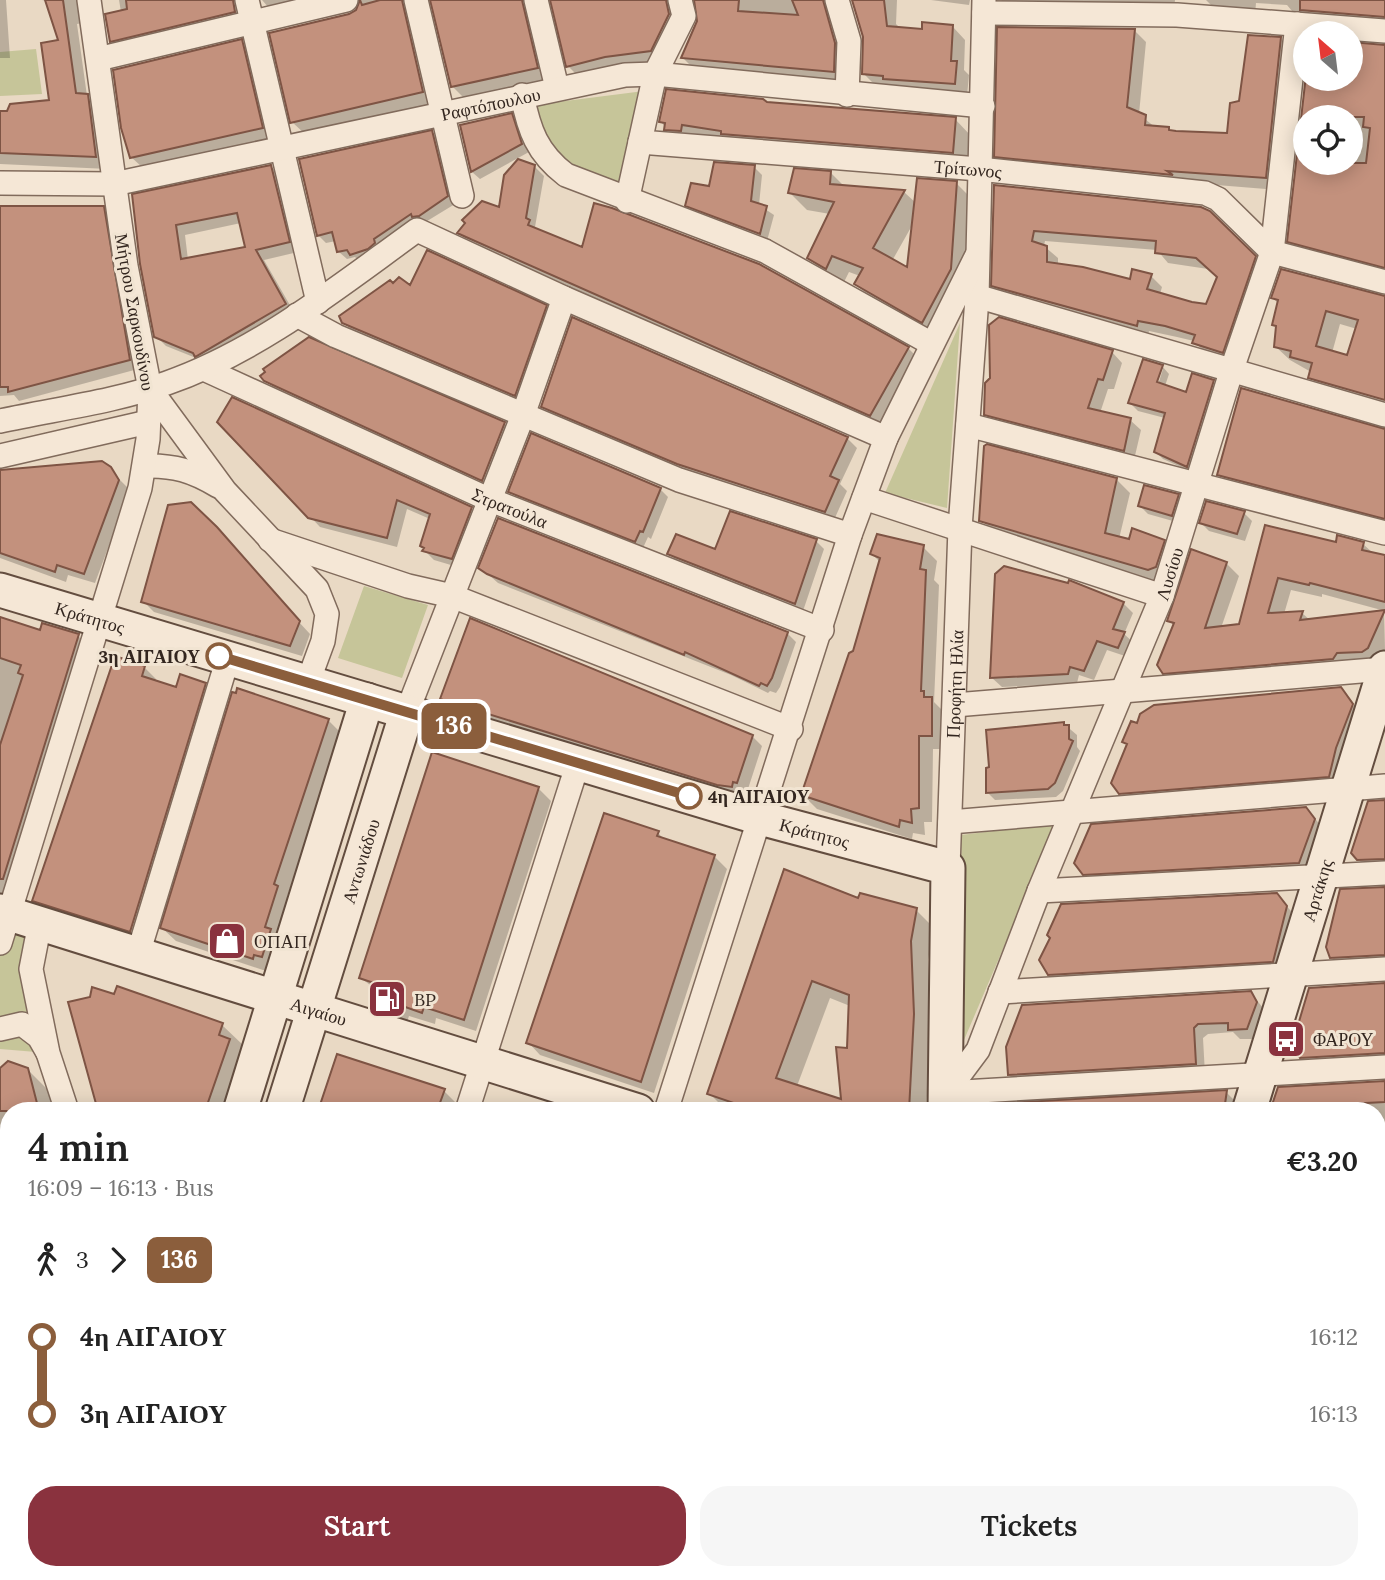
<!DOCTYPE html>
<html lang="en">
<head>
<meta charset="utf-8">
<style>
	body { margin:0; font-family:Lora,serif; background:#f6f6f6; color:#222; height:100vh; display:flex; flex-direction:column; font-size:26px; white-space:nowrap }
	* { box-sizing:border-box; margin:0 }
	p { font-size:23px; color:#767676 }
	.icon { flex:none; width:38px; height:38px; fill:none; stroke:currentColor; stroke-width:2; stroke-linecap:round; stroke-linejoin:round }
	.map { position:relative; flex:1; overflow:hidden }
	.drawer { position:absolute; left:0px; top:1102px; width:1386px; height:478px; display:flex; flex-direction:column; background:#fff; border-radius:28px 28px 0 0; box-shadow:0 4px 18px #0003 }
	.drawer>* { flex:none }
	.badge { padding:0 14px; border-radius:10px; font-size:24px; line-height:46px }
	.needle { width:46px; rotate:332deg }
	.tools { position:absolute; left:1293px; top:21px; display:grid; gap:14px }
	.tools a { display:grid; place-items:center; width:70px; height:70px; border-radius:50%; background:#fff; box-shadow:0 4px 18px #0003; font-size:35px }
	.map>.badge { position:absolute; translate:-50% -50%; box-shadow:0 0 0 4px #fff }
	.legs { display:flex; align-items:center; gap:10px; height:77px; padding:0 28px; font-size:23px }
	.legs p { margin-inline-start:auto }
	.summary { display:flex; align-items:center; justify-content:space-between; height:119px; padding:0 28px }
	h1 { font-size:38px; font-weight:600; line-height:52px }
	.cta { display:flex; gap:14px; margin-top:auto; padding:14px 28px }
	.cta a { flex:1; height:80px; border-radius:28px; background:#8a323e; color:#fff; font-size:28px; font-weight:600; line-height:80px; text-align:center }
	.cta a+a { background:#f6f6f6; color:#222 }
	ul { padding:0 28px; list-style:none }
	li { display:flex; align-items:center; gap:24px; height:77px; font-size:26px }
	li i { display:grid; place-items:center; width:10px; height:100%; margin:0 9px; background:currentColor }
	li i::after { content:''; width:18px; height:18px; margin:-9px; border:5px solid; border-radius:50%; background:#fff }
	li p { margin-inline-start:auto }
	li:first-child i { background:linear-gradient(#0000 50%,currentColor 0) }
	li:last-child i { background:linear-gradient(currentColor 50%,#0000 0) }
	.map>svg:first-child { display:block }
	.green { fill:#c6c599 }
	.shadow { fill:#0003; fill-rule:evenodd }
	.building { fill:#c3917d; stroke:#7e5444; stroke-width:2; fill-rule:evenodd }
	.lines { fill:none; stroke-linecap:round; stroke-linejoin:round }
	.street-casing { stroke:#816b5c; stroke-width:26 }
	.secondary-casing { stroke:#634d3f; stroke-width:37 }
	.street { stroke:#f5e7d6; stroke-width:23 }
	.secondary { stroke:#f5e7d6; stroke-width:33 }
	.line-1-casing { stroke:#fff; stroke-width:16 }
	.line-1 { stroke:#8b5e3c; stroke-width:10 }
	.stop-1-dot { fill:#fff; stroke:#8b5e3c; stroke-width:3.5 }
	.labels { text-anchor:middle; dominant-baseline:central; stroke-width:6; stroke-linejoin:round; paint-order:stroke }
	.street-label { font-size:18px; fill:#33261f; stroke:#f1e4d2 }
	.stop-label { font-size:18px; font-weight:bold; fill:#33261f; stroke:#f1e4d2; text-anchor:end }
	.poi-label { font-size:18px; fill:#33261f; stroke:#f1e4d2; text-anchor:start }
</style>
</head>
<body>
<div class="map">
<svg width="1385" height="1580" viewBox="0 0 1385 1580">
	<rect width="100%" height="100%" fill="#e9d9c4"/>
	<!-- green -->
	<path class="green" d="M36 49 42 94 0 96V52Z
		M644 91 626 187 577 171 550 149 534 105Z
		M960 323 947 508 885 493Z
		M364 586 428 605 402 678 338 658Z
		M1057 823 964 1040 961 835Z
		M8 913 40 923 34 951 48 1053 0 1049V943Z"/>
	<!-- shadow -->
	<path class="shadow" d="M0 0H6L10 58H0Z
		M42 0H85L88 22 77 24 87 96 100 109 108 169 0 164V114L12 108 51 101 60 42 46 1Z
		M119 0H256L247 24 124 54 111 41 121 12Z
		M262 0H350L277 17Z
		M360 0H424L435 105 305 134 292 122 351 15 361 4Z
		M432 0H544L549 80 465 99 452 86Z
		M552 0H676L664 63 581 79 568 66Z
		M700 0H848L846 84 695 70 683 58 699 22Z
		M853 0H897L896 24 901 29 923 31 953 27 965 40 964 70 969 75 967 96 876 86 864 74V37Z
		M931 0H970L969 5Z
		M1001 0H1175L1174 14 1014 13Z
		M1206 0H1385V29L1346 26 1335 15 1292 11 1287 5 1256 3 1255 15 1214 8Z
		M1134 30 1146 42 1139 114 1156 128H1168L1172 133 1228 135 1241 103 1281 39 1293 51 1278 190 1008 168 996 156Z
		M241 41 252 52 272 138 142 167 131 157Z
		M1351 43 1385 45V277L1304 255 1289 241 1307 79H1351ZM1306 117H1351V163H1306Z
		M766 104 955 119 972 137 970 169 683 147 661 122Z
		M511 115 519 123 529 152 480 179 472 172 462 126Z
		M432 132 440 140 455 204 360 262 355 257 347 259 339 252 336 241 326 243 319 236Z
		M534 166 544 176 535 227 538 230 584 249 908 348 917 357 880 424 468 242 459 233 501 210Z
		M271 167 281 176 298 252 264 260 295 314 201 360 166 346 156 336 134 196ZM241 223 247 248 188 260 185 235Z
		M754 167 762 175 759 205 774 215 767 241 695 213 687 205 710 189Z
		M831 173 845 187 904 192 916 203 956 183 973 200 968 287 940 338 873 301 856 284 860 276 849 272 843 284 826 275 809 258 830 214 807 210 790 193ZM914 222 909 269 892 261Z
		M995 187 1209 212 1266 268 1234 363 1205 353 1194 341 1177 337 1149 331 1148 336 1004 296 993 285ZM1045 241 1157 250 1168 263 1208 269 1218 278 1207 306 1160 294 1162 287 1151 276 1131 281 1058 265V258L1044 246Z
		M0 208H103L112 217 138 369 19 401 14 395 0 396Z
		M410 288 546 307 555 316 524 404 353 332 344 322Z
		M1385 297V409L1324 391 1310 377 1311 372 1290 360 1275 346 1277 329 1274 325 1279 304 1273 298ZM1340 324 1357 329 1348 357 1332 353Z
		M573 319 847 438 857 448 840 484 847 491 834 520 711 481 552 416 543 406Z
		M1112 352 1122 363 1114 389H1108L1100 413 1130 420 1141 430 1134 460 996 425 985 414Z
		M1144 361 1162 366 1169 374 1165 386 1188 394 1193 376 1213 381 1221 389 1194 473 1163 459 1156 452 1165 418 1138 411 1130 403ZM1160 369H1163L1156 391 1153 390Z
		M262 376 504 424 513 432 491 488 275 389Z
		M220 421 471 509 481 518 461 568 434 560 424 550 430 519 407 509 397 547 320 527Z
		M1385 430V528L1233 489 1219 474Z
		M0 473 115 475 127 487 129 492 95 583 68 575 66 582 0 558Z
		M1117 480 1130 493 1119 539 1164 541 1177 555 1163 583 995 533 981 520Z
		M660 489 668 497 651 539 648 537 643 548 518 499 510 491Z
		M1178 496 1186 504 1180 523 1148 514 1140 506Z
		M1244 513 1252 521 1245 541 1209 531 1201 523Z
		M201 516 310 634 302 656 154 612 143 601Z
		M1266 527 1337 544H1363L1374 554 1385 557V611L1322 594V597L1291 590 1284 614 1302 613 1311 621 1384 612 1385 649 1380 660 1177 685 1164 672 1175 627 1169 620 1226 563 1239 576 1221 628 1241 625Z
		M816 541 824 549 803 611 677 562 670 554Z
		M923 547 937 561 934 580 939 585 934 702 945 713V749H933L932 822H924L925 835 913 833 912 839 817 809 803 795 855 653 881 563 872 554Z
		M480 567 787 633 796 642 780 687 776 693 770 691 768 693 731 675 498 583Z
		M1123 603 1133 613 1124 634 1134 643 1128 657 1107 650 1094 680 1079 675 1077 683 1002 687 992 678Z
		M0 617 41 632 78 636 91 648 0 904Z
		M144 667 156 679 155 682 177 689 205 684 217 696 142 943 46 912 34 900Z
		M1340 689 1364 718 1341 789 1134 806 1121 793 1128 745 1125 742 1138 725 1185 705 1183 702Z
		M442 699 752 736 762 746 747 792 743 791 741 796 452 708Z
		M328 720 341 733 287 897 291 900 266 971 176 941 162 928Z
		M1064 724 1077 735V747L1080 751 1063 791 1056 797 995 800 987 792Z
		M538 788 551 801 476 1031 436 1018 435 1024 409 1016 406 1025 387 1019 374 1006 379 992 361 978Z
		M1385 800V874H1372L1358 859 1369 803Z
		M1306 808 1327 833 1312 876 1097 887 1084 874Z
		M658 833 666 841 714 856 727 869 654 1093 540 1055 528 1042Z
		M1385 889V970L1346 972 1332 957Z
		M1276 894 1298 919 1285 973 1062 986 1050 974Z
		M859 900 916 910 934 928 928 960 931 1034 926 1111H727L709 1093ZM830 998 850 1006 843 1101 797 1086Z
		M1385 985V1068L1316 1071 1301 1057Z
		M1251 993 1267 1013 1257 1039H1240L1233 1032 1208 1034 1203 1038 1205 1074 1019 1085 1009 1075Z
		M222 1025 243 1045 241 1052 250 1061 232 1111H99L83 1052Z
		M338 1056 444 1091 464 1111H321Z
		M27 1069 48 1090 53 1111H9V1312L0 1309V1071Z
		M1385 1083V1161L1379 1164 1377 1171V1111H1273L1279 1089Z
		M1226 1092 1239 1105 1240 1111H982V1109Z
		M1377 1173 1385 1174 1383 1314 1377 1313Z
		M0 1405 9 1408V1572H79L76 1580H0Z
		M1385 1486V1541L1377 1534V1510Z
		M170 1572H320L318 1580H167Z
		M362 1572H517L514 1580H359Z
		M568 1572H730L727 1580H567Z
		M783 1572H945L948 1574 946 1580H781Z
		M1024 1572H1075L1058 1576 1057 1580H1020Z
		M1149 1572H1285L1294 1580H1146Z"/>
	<!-- building -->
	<path class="building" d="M45 0H63L76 93 88 94 96 157 0 153V111H7L10 104 49 100 41 43 58 40Z
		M126 0H233L235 12 110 42 105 14 127 9Z
		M360 0 362 5 380 0H402L423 92 290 123 269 33 349 14 356 10Z
		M430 0H522L538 68 451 87Z
		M550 0H666L669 14 651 51 605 57 566 67Z
		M694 0H739L738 11 798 15 792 0H823L835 43 834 72 681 58 697 21Z
		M852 0H884L887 26 922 29V22L953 25 951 61H957L955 84 883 79V76L862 74 863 37Z
		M1300 0H1385V17L1300 10Z
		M997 27 1135 29 1127 107 1146 115 1145 125 1169 127V130L1176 131 1227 133 1230 103 1239 101 1248 35 1281 37 1266 178 1167 171 1173 175 994 157Z
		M242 39 263 128 130 158 121 128 113 70Z
		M1351 42 1385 45V268L1287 242 1306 75V79H1351ZM1306 117H1364L1363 127 1370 128 1366 163H1306Z
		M666 89 763 99 767 102 956 117 953 153 721 134V131L682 125 681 131 664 130 665 123 659 122Z
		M512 113 522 144 471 172 460 125Z
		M432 130 448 196 419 216 412 217 411 214 374 239 375 243 368 249 350 255 347 250 337 252 332 232 317 236 299 159Z
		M518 159 535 165 526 218 530 220 528 225 582 247 594 203 612 208 759 264 909 347 870 416 457 233 465 223 462 220 482 201 499 207 504 175Z
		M714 162 755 165 751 201 767 206 760 234 685 206 691 183 709 186Z
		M271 165 290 242 256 250 286 304 195 357 193 353 154 337 140 264 132 194ZM237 213 245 247 181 259 176 225Z
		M794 168 831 171 830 184 905 190 873 248 907 267 917 178 957 181 951 269 922 323 854 284 863 268 832 256 826 269 807 258 834 202 788 193Z
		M994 185 1201 207 1210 211 1256 256 1223 353 1192 343 1195 335 1165 326 1138 321 1137 326 991 286ZM1034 231 1156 241 1155 253 1196 258 1217 277 1206 304 1192 302 1147 289 1152 274 1132 269 1130 279 1083 267 1047 262V246L1032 241Z
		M0 206H104L130 360 8 392V387H0Z
		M427 250 547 305 515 396 342 323 339 316 390 280 393 283 399 277 410 285Z
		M1281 269 1385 296V400L1308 378 1312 363 1290 357 1291 351 1274 347 1276 326 1272 325 1278 300 1271 298ZM1326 311 1358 320 1347 355 1316 346Z
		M572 317 848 437 830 476 839 480 825 512 677 464 541 407Z
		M999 317 1113 350 1103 380 1098 379 1088 408 1131 418 1124 451 984 415 985 383 990 378 989 325Z
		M309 337 505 422 482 481 264 381 260 376 265 372 263 369Z
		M1143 359 1163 365 1157 382 1186 392 1192 373 1214 380 1187 467 1154 452 1165 413 1128 403Z
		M1241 388 1385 429V519L1217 475Z
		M232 397 472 507 452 559 422 551 424 548 420 546 430 514 397 500 387 538 308 518 217 422Z
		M531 433 661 488 643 532 640 531 635 542 508 492Z
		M987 444 1117 478 1105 533 1129 539 1132 528 1165 540 1156 567 1148 570 979 521 984 446Z
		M102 461 111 467 119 480 84 574 57 565 55 572 0 553V470Z
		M1144 485 1179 494 1172 516 1138 506Z
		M1206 501 1245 511 1237 534 1199 523Z
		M191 502 217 527 300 621 290 646 141 602 168 505Z
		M730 511 817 539 795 604 667 554 676 534 715 549Z
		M498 518 788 632 772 678 767 686 761 683 759 686 685 652 684 655 487 574 478 568Z
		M1265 525 1336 542 1337 535 1364 542 1362 550 1385 555V602L1310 583 1309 585 1278 578 1268 613 1303 611 1300 620 1385 610 1368 648 1362 652 1337 653 1333 659 1163 674 1157 665 1174 623 1167 621 1191 549 1227 562 1205 628 1239 624Z
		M877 534 924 545 920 569 926 570 921 691H924V697H932V736H919V808L911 809 912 823 900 820 899 827 801 795 849 653 853 651 880 558 870 554Z
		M1004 566 1068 583 1069 580 1124 602 1113 629 1125 632 1118 648 1097 641 1084 671 1070 667 1068 674 990 678 995 574Z
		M0 617 40 630 42 623 79 634 3 879H0V745L23 675 18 673 21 665 0 658Z
		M470 618 753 735 737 783 733 782 732 787 717 785 440 699Z
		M115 656 145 666 142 676 176 687 180 674 206 683 130 932 32 901Z
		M1341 687 1353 704 1336 748 1329 777 1119 794 1111 783 1127 744 1122 742 1131 721 1137 723 1140 714 1154 705Z
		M237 688 329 719 274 884 278 886 265 927 271 929 262 957 254 955 253 959 160 928 232 692 236 693Z
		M1064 722V725H1069V739L1073 741 1055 783 1048 789 986 793V768L989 767 986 730Z
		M432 752 539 787 464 1020 424 1007 422 1013 397 1004 394 1013 372 1006 380 985 359 978Z
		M1385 800V859L1357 860 1351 853 1368 801Z
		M1306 807 1315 819 1299 863 1083 875 1074 863 1091 824Z
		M604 813 659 831 657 836 715 855 641 1082 526 1043Z
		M784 869 858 898 860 893 917 908 911 941 914 1014 909 1111H757L707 1094ZM812 981 849 995 847 1048 836 1047 841 1099 776 1078Z
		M1385 887V955L1330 958 1326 947 1340 889Z
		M1277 893 1287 906 1273 962 1048 975 1039 960 1050 938 1047 935 1061 904Z
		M1385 983V1053L1300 1058 1292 1045 1309 988Z
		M117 986 223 1023 219 1035 230 1039 205 1111H98L68 1002 90 997 92 987 114 994Z
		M1251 991 1257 1002 1247 1029 1228 1030V1023L1198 1024 1194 1028 1196 1064 1008 1075 1006 1047 1022 1005Z
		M337 1054 445 1089 437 1111H318Z
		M8 1061 28 1068 39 1111H0V1068Z
		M1385 1081V1102L1347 1104V1111H1270L1278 1087Z
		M1227 1090 1224 1111H1010L1009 1103Z"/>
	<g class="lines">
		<defs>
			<g id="street">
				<path d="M247 0 318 302"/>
				<path d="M416 0 462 196"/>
				<path d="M536 0 557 88"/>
				<path d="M837 0 849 41 847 95"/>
				<path d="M984 13 1177 15 1385 31"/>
				<path d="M98 59 346 0"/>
				<path d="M522 95C529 130 537 153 566 175L765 251 932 344"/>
				<path id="s1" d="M640 142 979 169 1205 193 1218 199 1272 252 1385 282"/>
				<path id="s2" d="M0 183 114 184 625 75 655 74 983 106"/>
				<path d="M627 201 655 74 684 16 680 0"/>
				<path d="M966 293 1385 415"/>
				<path d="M297 315 336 336 679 480 850 535"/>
				<path id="s3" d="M204 369 488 499 822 630"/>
				<path d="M150 389 225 491 317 589 327 614 323 641 308 682"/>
				<path d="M0 421C55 409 114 402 167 383 259 351 339 286 417 230L564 298 886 438"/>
				<path d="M968 425 1385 533"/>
				<path d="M0 456 148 422"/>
				<path d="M145 466C174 465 193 471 218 486"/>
				<path d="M864 498 1162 596"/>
				<path d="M270 540 408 586 452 596 791 729"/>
				<path d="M955 705 1385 669"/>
				<path d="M407 712 523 415 564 298"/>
				<path d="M950 822 1385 786"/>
				<path id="s4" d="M948 868 960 528 977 298 984 0"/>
				<path d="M1039 891 1385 873"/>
				<path d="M40 923 31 969 48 1053 67 1111"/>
				<path d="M0 943 140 488 148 439 150 389 126 266 89 0"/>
				<path d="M138 954 228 658"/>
				<path d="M1000 992 1385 969"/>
				<path d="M0 1029 22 1024 39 1037 47 1051"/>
				<path id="s5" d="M946 1093 978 1050 1039 891 1162 596 1232 369 1272 252 1297 24"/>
				<path d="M946 1093 1385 1067"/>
				<path d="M467 1111 578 763"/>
				<path d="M666 1111 850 535 886 438 976 257"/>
				<path d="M1377 1158H1385"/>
				<path d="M0 1339 9 1342"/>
				<path d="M1377 1384 1385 1361"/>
				<path d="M1377 1562 1385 1564"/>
				<path d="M321 1580 324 1572"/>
				<path d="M520 1580 523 1572"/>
				<path d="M1312 1580 1315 1572"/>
			</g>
			<g id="secondary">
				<path id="s6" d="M0 590 760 818 948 868 945 1111"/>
				<path id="s7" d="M0 911 638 1111"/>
				<path d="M240 1111 367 700"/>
				<path id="s8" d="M282 1111 407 712"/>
				<path id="s9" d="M1249 1111 1385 668"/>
				<path d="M1377 1342 1385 1344"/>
				<path d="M88 1580 91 1572"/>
				<path d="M131 1580 134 1572"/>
				<path d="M1098 1580 1101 1572"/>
			</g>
		</defs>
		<!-- street casing -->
		<use href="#street" class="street-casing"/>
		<!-- secondary casing -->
		<use href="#secondary" class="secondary-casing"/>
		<!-- street -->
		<use href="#street" class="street"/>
		<!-- secondary -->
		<use href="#secondary" class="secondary"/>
	</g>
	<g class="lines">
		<defs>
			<path id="line-1" d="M219 656 689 796"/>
		</defs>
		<!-- line-1 casing -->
		<use href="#line-1" class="line-1-casing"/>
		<!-- line-1 -->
		<use href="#line-1" class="line-1"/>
	</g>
	<!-- icons -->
	<defs>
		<symbol id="shop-square" viewBox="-11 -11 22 22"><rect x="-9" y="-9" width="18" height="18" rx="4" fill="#8a323e" stroke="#f1e4d2"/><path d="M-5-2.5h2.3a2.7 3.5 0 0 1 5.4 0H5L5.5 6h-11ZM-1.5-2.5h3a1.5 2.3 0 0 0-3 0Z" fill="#fff"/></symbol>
		<symbol id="fuel-square" viewBox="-11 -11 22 22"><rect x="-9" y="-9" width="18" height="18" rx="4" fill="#8a323e" stroke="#f1e4d2"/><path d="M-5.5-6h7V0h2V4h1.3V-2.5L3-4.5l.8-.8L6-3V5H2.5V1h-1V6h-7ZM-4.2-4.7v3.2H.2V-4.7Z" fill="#fff"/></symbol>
		<symbol id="bus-square" viewBox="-11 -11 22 22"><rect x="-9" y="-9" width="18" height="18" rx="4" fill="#8a323e" stroke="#f1e4d2"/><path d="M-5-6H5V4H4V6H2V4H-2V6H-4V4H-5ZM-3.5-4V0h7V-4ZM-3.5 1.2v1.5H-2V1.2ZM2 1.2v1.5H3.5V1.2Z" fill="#fff"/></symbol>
	</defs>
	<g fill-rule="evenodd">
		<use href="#shop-square" x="205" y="919" width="44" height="44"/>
		<use href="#fuel-square" x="365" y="977" width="44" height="44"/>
		<use href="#bus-square" x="1264" y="1017" width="44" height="44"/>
	</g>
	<!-- markers -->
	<g class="stop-1-dot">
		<circle cx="219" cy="656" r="12"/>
		<circle cx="689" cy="796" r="12"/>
	</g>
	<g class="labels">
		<!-- street labels -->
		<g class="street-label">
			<text stroke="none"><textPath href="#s2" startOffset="499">Ραφτόπουλου</textPath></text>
			<text stroke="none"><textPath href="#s1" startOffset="329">Τρίτωνος</textPath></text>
			<text transform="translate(135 312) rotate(80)">Μήτρου Σαρκουδίνου</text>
			<text stroke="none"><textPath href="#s3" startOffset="336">Στρατούλα</textPath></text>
			<text stroke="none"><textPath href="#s5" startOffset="567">Λυσίου</textPath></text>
			<text stroke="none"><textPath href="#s6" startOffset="94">Κράτητος</textPath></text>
			<text stroke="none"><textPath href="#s4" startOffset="184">Προφήτη Ηλία</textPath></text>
			<text stroke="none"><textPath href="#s6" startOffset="850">Κράτητος</textPath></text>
			<text stroke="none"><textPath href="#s8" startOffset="262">Αντωνιάδου</textPath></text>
			<text stroke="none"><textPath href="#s9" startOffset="231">Αρτάκης</textPath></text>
			<text stroke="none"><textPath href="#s7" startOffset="334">Αιγαίου</textPath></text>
		</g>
		<!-- stop labels -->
		<g class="stop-label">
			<text x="200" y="656">3η ΑΙΓΑΙΟΥ</text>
			<text x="708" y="796" text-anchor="start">4η ΑΙΓΑΙΟΥ</text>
		</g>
		<!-- poi labels -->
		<g class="poi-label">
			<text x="254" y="941">ΟΠΑΠ</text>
			<text x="414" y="999">BP</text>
			<text x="1313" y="1039">ΦΑΡΟΥ</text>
		</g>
	</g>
</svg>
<div class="tools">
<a><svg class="needle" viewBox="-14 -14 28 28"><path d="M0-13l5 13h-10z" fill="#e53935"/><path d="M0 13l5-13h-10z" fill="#767676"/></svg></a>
<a><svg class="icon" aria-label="locate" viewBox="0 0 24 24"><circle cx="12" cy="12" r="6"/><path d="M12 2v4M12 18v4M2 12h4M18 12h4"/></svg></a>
</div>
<b class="badge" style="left:454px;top:726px;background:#8b5e3c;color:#fff">136</b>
<section class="drawer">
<div class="summary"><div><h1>4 min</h1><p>16:09 – 16:13 · Bus</p></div><b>€3.20</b></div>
<div class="legs"><svg class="icon" aria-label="walk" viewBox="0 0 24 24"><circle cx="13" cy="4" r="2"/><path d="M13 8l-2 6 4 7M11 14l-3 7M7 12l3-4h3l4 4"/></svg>3<svg class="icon" aria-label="forward" viewBox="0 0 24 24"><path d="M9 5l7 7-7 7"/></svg><b class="badge" style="background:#8b5e3c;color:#fff">136</b></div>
<ul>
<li><i style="color:#8b5e3c"></i><b>4η ΑΙΓΑΙΟΥ</b><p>16:12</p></li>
<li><i style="color:#8b5e3c"></i><b>3η ΑΙΓΑΙΟΥ</b><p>16:13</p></li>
</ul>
<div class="cta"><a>Start</a><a>Tickets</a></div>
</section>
</div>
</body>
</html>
